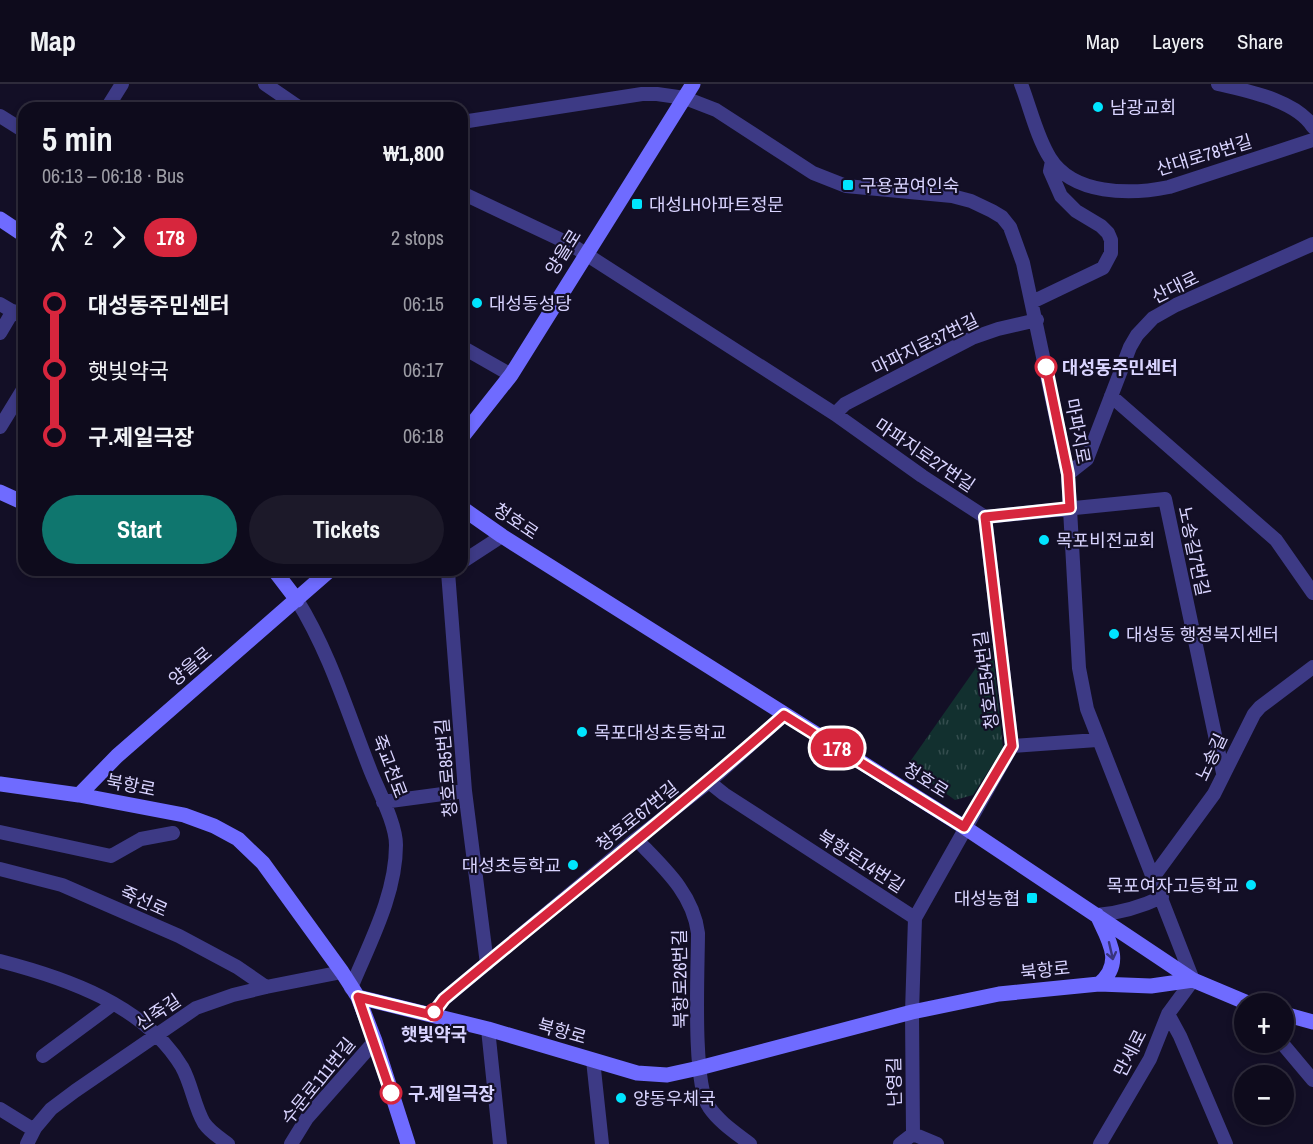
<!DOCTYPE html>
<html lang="en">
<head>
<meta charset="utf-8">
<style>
	body { margin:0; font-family:"Archivo Narrow","Noto Sans KR",sans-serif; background:#1c1929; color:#f1f3f6; height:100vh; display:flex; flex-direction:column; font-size:22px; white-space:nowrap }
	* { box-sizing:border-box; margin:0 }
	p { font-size:20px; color:#9b9ba3 }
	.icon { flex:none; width:33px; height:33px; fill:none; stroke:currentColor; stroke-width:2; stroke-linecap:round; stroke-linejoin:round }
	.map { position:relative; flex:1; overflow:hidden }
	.sheet { position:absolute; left:18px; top:18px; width:450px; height:474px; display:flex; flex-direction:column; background:#0e0b1c; border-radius:18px; box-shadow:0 3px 9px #0003,0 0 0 2px #2e2b3b }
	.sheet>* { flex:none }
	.badge { padding:0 12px; border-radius:20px; font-size:21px; line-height:39px }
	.buttons { position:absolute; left:1234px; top:909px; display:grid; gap:12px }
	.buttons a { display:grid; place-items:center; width:60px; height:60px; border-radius:50%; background:#0e0b1c; box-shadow:0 3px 9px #0003,0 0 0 2px #2e2b3b; font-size:30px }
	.map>.badge { position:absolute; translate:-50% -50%; box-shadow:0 0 0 3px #fff }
	.legs { display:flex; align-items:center; gap:9px; height:66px; padding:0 24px; font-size:20px }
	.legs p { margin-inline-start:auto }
	.summary { display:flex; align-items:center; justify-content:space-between; height:102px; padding:0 24px }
	h1 { font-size:33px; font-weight:800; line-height:45px }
	.button { display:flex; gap:12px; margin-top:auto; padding:12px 24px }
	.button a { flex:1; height:69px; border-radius:36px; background:#0f766e; color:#fff; font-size:24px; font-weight:800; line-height:69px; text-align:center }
	.button a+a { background:#1c1929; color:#f1f3f6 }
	ul { padding:0 24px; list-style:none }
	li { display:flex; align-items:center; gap:21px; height:66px; font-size:22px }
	li i { display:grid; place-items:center; width:9px; height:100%; margin:0 8px; background:currentColor }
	li i::after { content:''; width:15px; height:15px; margin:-8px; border:4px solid; border-radius:50%; background:#0e0b1c }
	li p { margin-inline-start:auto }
	li:first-child i { background:linear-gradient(#0000 50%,currentColor 0) }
	li:last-child i { background:linear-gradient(currentColor 50%,#0000 0) }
	header { display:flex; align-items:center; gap:36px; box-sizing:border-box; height:84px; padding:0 30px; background:#0e0b1c; border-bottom:2px solid #2e2b3b }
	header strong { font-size:28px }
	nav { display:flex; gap:33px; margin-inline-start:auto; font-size:21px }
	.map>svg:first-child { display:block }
	.park { fill:url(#park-tufts) }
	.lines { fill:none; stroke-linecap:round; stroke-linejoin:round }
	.street { stroke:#3d3a85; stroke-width:14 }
	.secondary { stroke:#6f6bff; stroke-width:15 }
	.oneway { stroke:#38347d }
	.line-1-casing { stroke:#fff; stroke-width:14 }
	.line-1 { stroke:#d7263d; stroke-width:9 }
	.poi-dot { fill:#00e5ff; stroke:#130f26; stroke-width:2 }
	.stop-1-dot { fill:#fff; stroke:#d7263d; stroke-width:3 }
	.labels { text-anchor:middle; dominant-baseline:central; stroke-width:4.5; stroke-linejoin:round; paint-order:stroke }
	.poi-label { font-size:18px; fill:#d9d4ff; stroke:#130f26; text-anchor:start }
	.street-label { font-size:18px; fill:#d9d4ff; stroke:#130f26 }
	.stop-label { font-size:18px; font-weight:bold; fill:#d9d4ff; stroke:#130f26; text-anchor:start }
</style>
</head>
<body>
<header>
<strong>Map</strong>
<nav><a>Map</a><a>Layers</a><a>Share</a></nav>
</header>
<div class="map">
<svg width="1313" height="1060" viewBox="0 0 1313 1060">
	<defs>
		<pattern id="park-tufts" width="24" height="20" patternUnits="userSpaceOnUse" patternTransform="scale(1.5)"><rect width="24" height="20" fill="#12302f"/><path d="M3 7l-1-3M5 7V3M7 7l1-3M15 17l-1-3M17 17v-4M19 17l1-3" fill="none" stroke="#344d4e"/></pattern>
	</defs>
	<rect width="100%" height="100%" fill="#130f26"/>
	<!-- park -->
	<path class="park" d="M992 561 1003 664 973 711 955 716 907 682Z"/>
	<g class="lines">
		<!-- street -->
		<path class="street" d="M265 0 300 24
			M1021 0C1030 23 1037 54 1050 74 1073 111 1130 111 1169 103L1313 56
			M1218 0C1247 7 1296 16 1313 43
			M107 24 122 0
			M0 32 24 47
			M462 38 642 10H657L685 14 716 26 813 89 846 102 952 112 971 117 992 127 1002 133 1010 143 1023 179 1068 390 1079 584 1087 625 1193 896 1168 930 1150 975 1100 1060
			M462 109 570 160 835 330 922 392 985 433 1165 415 1223 689
			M1032 218 1103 184 1111 169V156L1108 149 1101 142 1076 127 1061 112 1050 87 1052 77
			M0 220 24 234
			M0 249 13 227
			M462 263 511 291
			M1111 312 1276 456 1313 509
			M835 330 845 320 972 254 998 245 1037 236
			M0 343 24 304
			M1068 390 1087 375 1130 263 1137 251 1153 234 1176 221 1313 160
			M462 478 502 452
			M450 486 448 488 465 707 487 880
			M297 516C330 569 348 630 371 688 379 708 396 740 396 761 396 811 369 860 351 904
			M1012 662 1097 656
			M709 698 724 710 915 834
			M383 718 465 707
			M0 748 111 772 141 755 173 749
			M636 755C663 783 693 809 698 849 698 883 692 999 709 1023 719 1038 736 1049 750 1060
			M0 785 62 801 179 852 237 883 266 903
			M1154 792 1214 710 1254 630 1260 623 1313 583
			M1097 831C1120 829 1141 823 1162 813
			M0 877C66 894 145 921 182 983 192 1001 194 1022 204 1039 210 1048 220 1054 228 1060
			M1168 930 1180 952 1226 1060
			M432 931 444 915 636 755 709 698 784 631
			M488 945 500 1060
			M1281 958 1313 996
			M43 972 113 920
			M593 976 602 1060
			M0 1025 34 1046
			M913 1050 912 928 915 834 1012 662 985 433
			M913 1050 937 1060
			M27 1060 35 1044 51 1025 75 1007 196 924 233 911 266 903 342 888
			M291 1060 307 1034 375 957
			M900 1060 913 1050"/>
		<!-- secondary -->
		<path class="secondary" d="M0 135 24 151
			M462 353 511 291 693 0
			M0 408 24 419
			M462 424 502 452 964 743 1193 896 1250 920
			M274 486 297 516
			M0 700 79 711 184 731 214 742 238 755 263 779 342 888 358 913 488 945 637 989 667 991 699 984 912 928 999 910 1099 900 1151 902 1193 896
			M79 711 117 672 330 486
			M1097 831C1108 855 1125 879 1099 900
			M358 913 375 957 408 1060
			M1284 930 1313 938"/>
	</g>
	<!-- one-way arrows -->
	<defs><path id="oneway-shaft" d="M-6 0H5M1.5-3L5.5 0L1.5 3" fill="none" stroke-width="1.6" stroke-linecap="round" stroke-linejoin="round" transform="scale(1.5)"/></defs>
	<use class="oneway" href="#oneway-shaft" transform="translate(1111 867) rotate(77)"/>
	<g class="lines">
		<defs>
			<path id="line-1" d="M391 1009 358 913 432 931 444 915C557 820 674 729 784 631L964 743 1012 662 985 433 1070 424 1068 390 1046 283"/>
		</defs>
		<!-- line-1 casing -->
		<use href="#line-1" class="line-1-casing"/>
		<!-- line-1 -->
		<use href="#line-1" class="line-1"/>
	</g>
	<!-- markers -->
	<g class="poi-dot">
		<circle cx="1098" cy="23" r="6"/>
		<rect x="842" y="95" width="12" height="12" rx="3"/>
		<rect x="631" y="114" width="12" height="12" rx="3"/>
		<circle cx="477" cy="219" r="6"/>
		<circle cx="1044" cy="456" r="6"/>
		<circle cx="1114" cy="550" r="6"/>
		<circle cx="582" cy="648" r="6"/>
		<circle cx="573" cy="781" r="6"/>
		<circle cx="1251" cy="801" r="6"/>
		<rect x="1026" y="808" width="12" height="12" rx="3"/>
		<circle cx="621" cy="1014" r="6"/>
	</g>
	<g class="stop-1-dot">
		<circle cx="1046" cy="283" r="10"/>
		<circle cx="434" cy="928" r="8"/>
		<circle cx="391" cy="1009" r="10"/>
	</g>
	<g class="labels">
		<!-- poi labels -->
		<g class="poi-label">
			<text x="1110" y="23">남광교회</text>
			<text x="860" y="101">구용꿈여인숙</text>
			<text x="649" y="120">대성LH아파트정문</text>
			<text x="489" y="219">대성동성당</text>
			<text x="1056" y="456">목포비전교회</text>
			<text x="1126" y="550">대성동 행정복지센터</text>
			<text x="594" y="648">목포대성초등학교</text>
			<text x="561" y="781" text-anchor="end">대성초등학교</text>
			<text x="1239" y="801" text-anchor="end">목포여자고등학교</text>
			<text x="1020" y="814" text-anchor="end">대성농협</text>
			<text x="633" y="1014">양동우체국</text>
		</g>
		<!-- street labels -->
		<g class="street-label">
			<text transform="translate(1204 71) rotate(-17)">산대로78번길</text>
			<text transform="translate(563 168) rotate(-58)">양을로</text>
			<text transform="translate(1175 203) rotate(-26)">산대로</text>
			<text transform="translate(925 260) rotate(-26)">마파지로37번길</text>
			<text transform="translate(1078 347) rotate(79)">마파지로</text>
			<text transform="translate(925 371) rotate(34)">마파지로27번길</text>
			<text transform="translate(516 437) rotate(34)">청호로</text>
			<text transform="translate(1194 467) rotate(78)">노송길7번길</text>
			<text transform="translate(190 582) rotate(-40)">양을로</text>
			<text transform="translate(986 596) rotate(-97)">청호로54번길</text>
			<text transform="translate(1211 673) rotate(-65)">노송길</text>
			<text transform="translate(390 682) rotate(69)">죽교천로</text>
			<text transform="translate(446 684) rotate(-95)">청호로85번길</text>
			<text transform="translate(926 696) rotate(32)">청호로</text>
			<text transform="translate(131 701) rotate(11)">북항로</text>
			<text transform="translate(637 732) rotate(-39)">청호로67번길</text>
			<text transform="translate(861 777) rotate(33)">북항로14번길</text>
			<text transform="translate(144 817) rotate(24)">죽선로</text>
			<text transform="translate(1045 886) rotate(-6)">북항로</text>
			<text transform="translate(680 895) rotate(-91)">북항로26번길</text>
			<text transform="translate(158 928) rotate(-34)">신죽길</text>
			<text transform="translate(562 947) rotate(16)">북항로</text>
			<text transform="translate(1130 969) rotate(-63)">만세로</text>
			<text transform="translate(318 997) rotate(-51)">수문로111번길</text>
			<text transform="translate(894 998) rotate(-91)">난영길</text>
		</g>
		<!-- stop labels -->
		<g class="stop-label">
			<text x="1062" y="283">대성동주민센터</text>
			<text x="434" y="950" text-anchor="middle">햇빛약국</text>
			<text x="408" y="1009">구.제일극장</text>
		</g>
	</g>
</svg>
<div class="buttons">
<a>+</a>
<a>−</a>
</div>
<b class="badge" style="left:837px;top:664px;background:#d7263d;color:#fff">178</b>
<section class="sheet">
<div class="summary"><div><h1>5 min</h1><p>06:13 – 06:18 · Bus</p></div><b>₩1,800</b></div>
<div class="legs"><svg class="icon" aria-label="walk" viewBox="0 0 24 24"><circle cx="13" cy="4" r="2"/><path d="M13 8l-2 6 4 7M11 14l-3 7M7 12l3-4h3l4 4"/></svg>2<svg class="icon" aria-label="forward" viewBox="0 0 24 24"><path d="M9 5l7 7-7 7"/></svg><b class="badge" style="background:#d7263d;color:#fff">178</b><p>2 stops</p></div>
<ul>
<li><i style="color:#d7263d"></i><b>대성동주민센터</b><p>06:15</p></li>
<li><i style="color:#d7263d"></i><span>햇빛약국</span><p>06:17</p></li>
<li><i style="color:#d7263d"></i><b>구.제일극장</b><p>06:18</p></li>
</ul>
<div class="button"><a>Start</a><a>Tickets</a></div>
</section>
</div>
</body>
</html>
